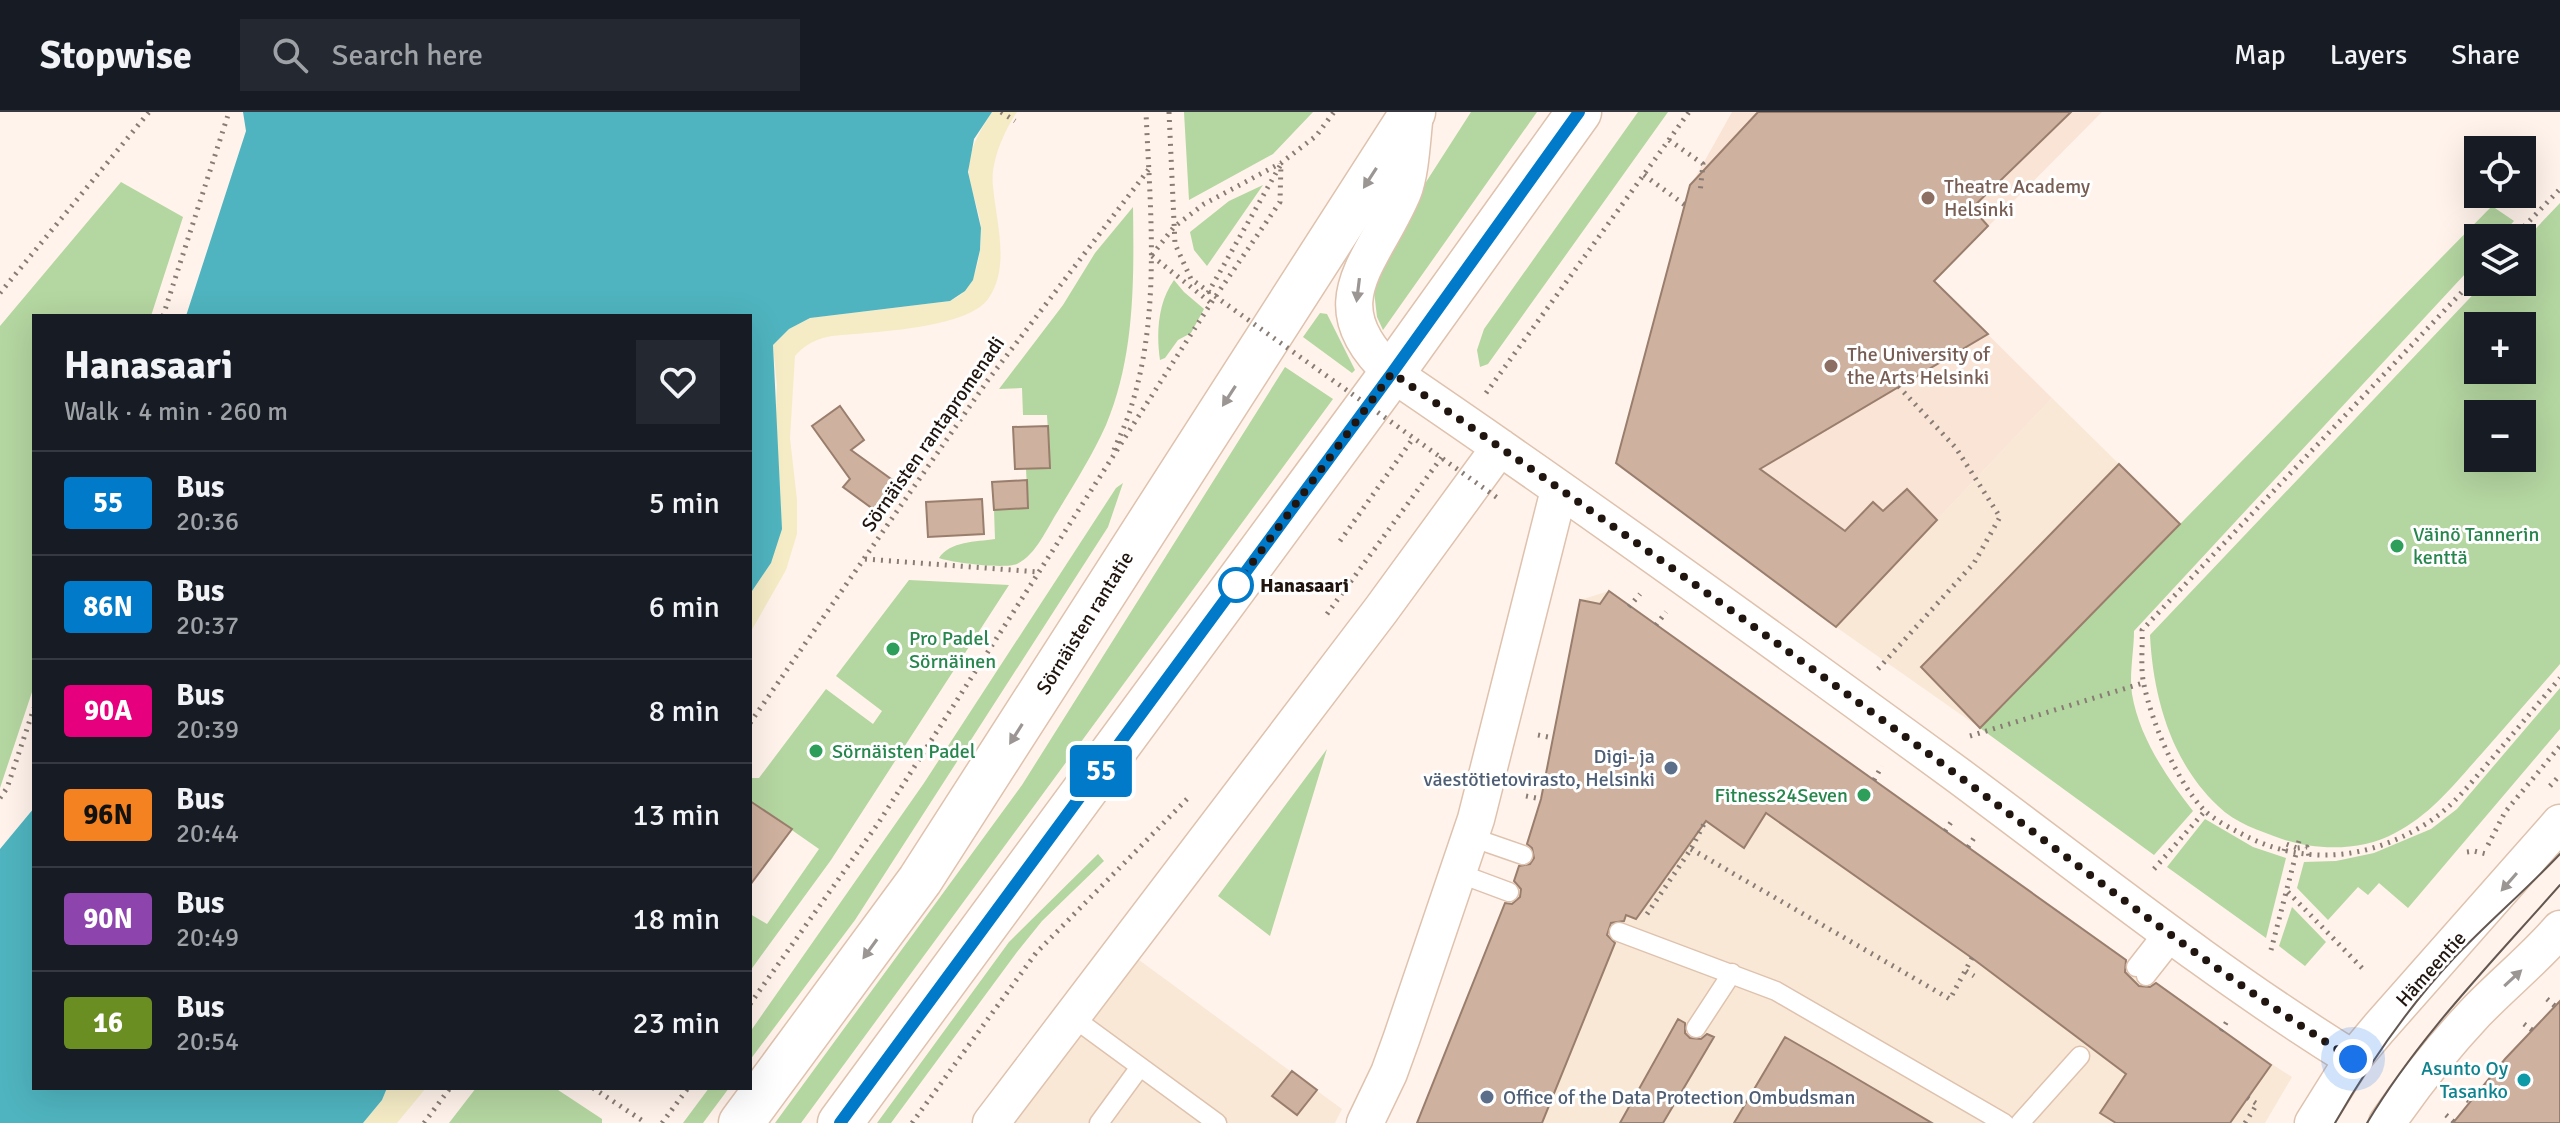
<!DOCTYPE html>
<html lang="en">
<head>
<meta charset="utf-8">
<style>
	body { margin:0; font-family:Signika,sans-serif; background:#242831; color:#f1f3f6; height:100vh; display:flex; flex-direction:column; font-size:30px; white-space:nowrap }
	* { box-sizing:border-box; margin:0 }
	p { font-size:26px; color:#9ea1a6 }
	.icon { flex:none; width:44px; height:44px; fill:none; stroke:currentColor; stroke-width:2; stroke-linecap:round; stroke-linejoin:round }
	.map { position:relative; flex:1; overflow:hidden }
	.panel { position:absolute; left:32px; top:202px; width:720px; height:776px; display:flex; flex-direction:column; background:#171b24; border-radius:0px; box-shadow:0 8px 32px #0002 }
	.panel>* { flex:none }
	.badge { padding:0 16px; border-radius:6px; font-size:28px; line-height:52px }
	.buttons { position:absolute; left:2464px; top:24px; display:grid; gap:16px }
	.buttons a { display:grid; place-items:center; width:72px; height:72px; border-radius:0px; background:#171b24; box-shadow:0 8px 32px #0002; font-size:40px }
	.you { position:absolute; width:40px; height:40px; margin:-20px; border:6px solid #fff; border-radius:50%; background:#1a73e8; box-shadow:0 0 0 12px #1a73e833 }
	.map>.badge { position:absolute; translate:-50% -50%; box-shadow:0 0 0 4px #fff }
	.round { display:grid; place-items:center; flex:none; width:84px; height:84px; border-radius:0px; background:#242831 }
	.overview { display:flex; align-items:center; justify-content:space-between; height:136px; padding:0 32px }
	h1 { font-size:38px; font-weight:700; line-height:60px }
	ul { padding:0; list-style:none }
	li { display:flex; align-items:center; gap:24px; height:104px; padding:0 32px; border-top:2px solid #363941 }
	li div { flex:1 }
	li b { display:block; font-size:30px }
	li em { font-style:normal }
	li .badge { min-width:88px; font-weight:700; text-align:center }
	header { display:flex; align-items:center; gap:48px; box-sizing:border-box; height:112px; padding:0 40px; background:#171b24; border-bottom:2px solid #363941 }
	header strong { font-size:38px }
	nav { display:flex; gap:44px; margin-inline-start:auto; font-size:28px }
	.search { width:560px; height:72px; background:#242831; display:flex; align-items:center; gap:20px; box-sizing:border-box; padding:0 28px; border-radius:0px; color:#9ea1a6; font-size:30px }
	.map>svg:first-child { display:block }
	.commercial { fill:#f9e8d6 }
	.built { fill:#fae4d5 }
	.green { fill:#b4d6a0; fill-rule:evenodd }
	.sand { fill:#f5ecc6 }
	.water { fill:#4fb4bf }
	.building { fill:#cfb19f; stroke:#9a7e6d; stroke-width:2 }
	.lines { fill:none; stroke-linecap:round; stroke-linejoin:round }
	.service-casing { stroke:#dfc2ae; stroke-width:21 }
	.minor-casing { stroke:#dfc2ae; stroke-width:39 }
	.primary-casing { stroke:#dfc2ae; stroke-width:47 }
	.path { stroke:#887c75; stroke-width:5; stroke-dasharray:2 6; stroke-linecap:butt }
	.service { stroke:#fff; stroke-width:18 }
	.minor { stroke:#fff; stroke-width:36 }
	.primary { stroke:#fff; stroke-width:44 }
	.tram { stroke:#635751; stroke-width:2 }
	.path-bridge { stroke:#887c75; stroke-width:5; stroke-dasharray:2 6; stroke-linecap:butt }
	.oneway { fill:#9b9693 }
	.line-casing { stroke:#fff; stroke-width:18 }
	.line { stroke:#007ac9; stroke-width:12 }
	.walk { stroke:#20150f; stroke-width:8; stroke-dasharray:0 14.4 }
	.education-dot { fill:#8d6e63; stroke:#fff; stroke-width:3 }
	.leisure-dot { fill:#2e9e5b; stroke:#fff; stroke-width:3 }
	.stop-dot { fill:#fff; stroke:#007ac9; stroke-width:4 }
	.service-dot { fill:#5c6f8a; stroke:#fff; stroke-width:3 }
	.culture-dot { fill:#0f9aa8; stroke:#fff; stroke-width:3 }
	.labels { text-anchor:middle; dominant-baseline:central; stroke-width:6; stroke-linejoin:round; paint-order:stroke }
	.education-label { font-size:20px; fill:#785e54; stroke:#fff; text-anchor:start }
	.street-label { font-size:20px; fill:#20150f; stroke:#fff }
	.leisure-label { font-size:20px; fill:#27864d; stroke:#fff; text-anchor:start }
	.stop-label { font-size:20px; font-weight:bold; fill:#20150f; stroke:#fff; text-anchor:start }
	.service-label { font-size:20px; fill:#4e5e75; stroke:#fff; text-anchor:end }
	.culture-label { font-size:20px; fill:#0d838f; stroke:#fff; text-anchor:end }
</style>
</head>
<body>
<header>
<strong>Stopwise</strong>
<div class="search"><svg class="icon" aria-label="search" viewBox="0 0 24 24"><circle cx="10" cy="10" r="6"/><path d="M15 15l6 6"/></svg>Search here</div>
<nav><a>Map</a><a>Layers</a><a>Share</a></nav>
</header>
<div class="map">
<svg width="2560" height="1011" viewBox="0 0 2560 1011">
	<rect width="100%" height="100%" fill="#fff3eb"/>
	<!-- commercial -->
	<path class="commercial" d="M2052 286 2180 412 1980 616 1836 515Z
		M1609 479 2136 855 2221 919 2292 965 2265 1011H1417L1537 708 1580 488Z
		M1135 845 1342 997 1335 1011H1013Z"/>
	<!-- built -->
	<path class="built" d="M1732 0H2102L1934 169 2052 286 1836 515 1616 351 1690 75Z"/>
	<!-- green -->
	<path class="green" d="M1184 0H1313L1273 42 1189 88Z
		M1471 0H1537L1383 218 1377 205 1374 179 1392 123Z
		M1638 0H1668L1488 252 1480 255 1477 238 1484 217Z
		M121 70 183 105 151 204H34V574L0 676V214Z
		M1263 73 1207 154 1194 138 1190 120 1229 89Z
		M2560 91V552C2535 581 2509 610 2484 639 2456 670 2432 702 2395 721 2362 739 2317 739 2282 727 2260 719 2235 711 2218 694 2171 650 2153 584 2150 523L2485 170H2522V131ZM2478 214H2522V258H2478ZM2478 302H2522V346H2478Z
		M2492 94 2514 109 2499 126H2478V148L2134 519C2134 539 2129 563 2132 582 2139 625 2167 666 2193 699L2154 743 1980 616Z
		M1133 95C1134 168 1135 244 1106 313 1093 342 1075 371 1058 399 1047 416 1036 443 1017 452 1004 457 953 451 939 446 950 429 976 430 995 427L994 398 1028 396 1026 357 1050 355 1047 303H1023L1022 276 999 277 1063 193 1095 141Z
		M1174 168 1184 180 1204 197 1191 221 1178 228 1165 246 1160 248C1156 221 1158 190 1174 168Z
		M1320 201 1327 202 1355 258 1352 261 1303 225Z
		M1285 255 1333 287 801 1011H775L1022 673Z
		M1123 371 1108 415 855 808 750 948V920L924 671 1116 376Z
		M909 468 1009 473 831 748 750 859V802L767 812 819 737 750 689V666H759L826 577 873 612 882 599 836 564Z
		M2560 576V617L2408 796 2379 771 2368 783 2358 775 2328 808 2297 776 2304 750 2336 749 2374 741 2431 717 2457 697Z
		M1327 637 1270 824 1218 784Z
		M2205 707 2253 735 2286 746 2266 826 2167 755Z
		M1098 742 1104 749 1042 809 1017 840 891 1011H877L1009 830Z
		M2292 795 2326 830 2305 854 2279 834Z
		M476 976H555L602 1007V1011H449Z
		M709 976H729L703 1011H683Z"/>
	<!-- sand -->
	<path class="sand" d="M992 0H1017C1004 19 990 51 993 74 996 110 1011 155 988 187 969 214 888 219 856 222 844 223 830 223 820 227 809 231 802 236 795 244L790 326 797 388V422L786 458 750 521V482L771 451 777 273 773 233 789 217 810 206 934 191C940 190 947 190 952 188 976 178 982 140 981 117 980 99 971 81 969 63 967 39 980 19 992 0Z
		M387 976H426L397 1011H363L382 988Z"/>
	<!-- water -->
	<path class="water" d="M243 0H992L974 27 968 60 981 116 980 138 973 168 965 179 950 189 810 206 789 217 773 233 782 417 771 451 750 482V204H186L246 19Z
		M34 696V976H387L382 988 363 1011H0V737Z"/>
	<!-- building -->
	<path class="building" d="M1758 0H2071L1972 96 1988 114 1934 169 1988 222 1760 357 1845 419 1873 390 1883 399 1907 377 1937 408 1836 515 1616 351 1690 73Z
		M840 294 864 328 851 338 898 372 877 400 843 375 850 367 812 314Z
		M1048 314 1050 356 1015 357 1013 315Z
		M2119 352 2180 412 1980 616 1921 555Z
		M1027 368 1028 396 994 398 992 370Z
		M982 387 984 422 928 425 926 390Z
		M1609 479 2126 848 2125 860 2139 874 2150 875 2156 871 2271 953 2230 1011H2116L2100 1001 2126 962 1972 846 1766 701 1744 736 1706 709 1636 807 1626 803 1624 809 1611 811 1607 823 1615 831 1542 1011H1417L1505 791 1512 792 1520 785 1521 777 1514 769 1519 754 1530 752 1534 746 1532 736 1527 732 1541 687 1580 488 1600 492Z
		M750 689 792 717 750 773Z
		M2560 889V1011H2453L2505 947Z
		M1678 907 1685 911V921L1690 926 1701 927 1707 922 1714 925 1663 1011H1620Z
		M1785 925 1832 952 1932 1011H1734Z
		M1292 959 1317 978 1297 1003 1272 984Z"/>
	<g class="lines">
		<defs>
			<path id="service" d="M1471 725 1523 743
				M1458 761 1509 780
				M1619 820 1776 879 2004 1011
				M2136 855 2165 818
				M2146 864 2176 826
				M1071 904 1217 1011
				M1696 916 1732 861
				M1099 1011 1140 955
				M2020 1011 2080 944"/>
			<path id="minor" d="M1415 1C1412 24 1411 60 1403 80 1373 151 1316 191 1392 261 1582 390 1769 525 1955 661 2086 758 2214 861 2353 947
				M991 1011 1381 498 1500 335
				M1365 1011 1389 961 1402 925 1476 707 1559 378
				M2313 1011 2353 947 2379 916 2560 711
				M2387 1011C2414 972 2444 934 2476 900 2504 871 2534 847 2560 817"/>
			<path id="primary" d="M741 1011 920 768 1413 0
				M840 1011 1392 261 1579 0"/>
		</defs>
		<!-- service casing -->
		<use href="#service" class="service-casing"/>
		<!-- minor casing -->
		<use href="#minor" class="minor-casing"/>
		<!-- primary casing -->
		<use href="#primary" class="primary-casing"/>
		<!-- path -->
		<path class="path" d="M1001 0 1015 9
			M1669 28 1703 52 1700 81
			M1644 63 1689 96
			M2513 126 2560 77
			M1152 143 1174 115 1204 92 1281 51 1316 24 1334 0
			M1152 144 1211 191
			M2478 163 2142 518C2143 535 2140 556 2144 573 2152 611 2177 670 2204 698 2213 707 2228 715 2240 721 2301 754 2365 749 2424 713 2451 697 2469 673 2489 650 2513 622 2536 594 2560 566
			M0 181 149 0
			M1208 181 1281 52
			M163 204 229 0
			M1486 281 1689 0
			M1114 338C1120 323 1128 308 1132 292 1161 199 1150 96 1146 0
			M1340 429 1414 325
			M865 447 1039 460
			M1629 495 1640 482
			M1327 502 1444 342
			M1656 513 1666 500
			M1878 557 1974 451 2000 405 1956 336 1899 275
			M750 611 988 268 1149 57
			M1538 623 1553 626
			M1970 624 2143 571
			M1874 668 1882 654
			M2550 674 2560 663
			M1526 684 1541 687
			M0 686 7 676 34 596
			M1945 719 1954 706
			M2299 729 2297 736 2307 735 2309 744
			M2488 733 2505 700 2560 634
			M1968 735 1976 723
			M1691 737 1950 887 1972 846
			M2284 739 2286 732 2297 736
			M2467 740 2474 739 2486 742
			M2154 757 2205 699
			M2288 780 2365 859
			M1647 802 1691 737 1705 710
			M2271 838 2296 742
			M1966 859 1974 864
			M2547 887 2555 894
			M750 892 879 710 1211 191 1280 90 1281 51
			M2524 912 2532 918
			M2221 919 2229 906
			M593 976 646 1011
			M2461 983 2470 990
			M2446 1003 2454 1010
			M424 1011 450 976
			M662 1011 688 976
			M912 1011 1036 841 1189 685
			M2245 1011 2257 992 2248 986"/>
		<!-- service -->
		<use href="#service" class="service"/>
		<!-- minor -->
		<use href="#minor" class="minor"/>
		<!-- primary -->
		<use href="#primary" class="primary"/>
		<!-- tram -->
		<path class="tram" d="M2335 1011C2369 952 2408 895 2454 846 2488 810 2526 778 2560 742
			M2367 1011C2419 924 2493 849 2560 773"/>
		<!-- path-bridge -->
		<path class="path-bridge" d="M1169 0 1175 132 1191 167 1499 387"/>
	</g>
	<!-- one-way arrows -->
	<defs><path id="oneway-solid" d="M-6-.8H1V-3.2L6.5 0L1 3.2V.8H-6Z" transform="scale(2)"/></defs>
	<g class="oneway">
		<use href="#oneway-solid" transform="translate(1370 66) rotate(123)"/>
		<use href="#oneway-solid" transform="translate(1358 178) rotate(97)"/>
		<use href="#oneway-solid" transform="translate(1229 284) rotate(123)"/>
		<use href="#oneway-solid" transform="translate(1016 622) rotate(122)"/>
		<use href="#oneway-solid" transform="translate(2509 770) rotate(131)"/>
		<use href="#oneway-solid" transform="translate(870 837) rotate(126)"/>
		<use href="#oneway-solid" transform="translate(2513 866) rotate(-43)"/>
	</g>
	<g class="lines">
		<defs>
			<path id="line" d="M840 1011 1392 261 1579 0"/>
		</defs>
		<!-- line casing -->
		<use href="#line" class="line-casing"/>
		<!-- line -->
		<use href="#line" class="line"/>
		<!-- walk -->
		<path class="walk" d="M1236 473 1392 261C1584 392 1773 527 1960 665 2089 761 2216 862 2353 947"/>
	</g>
	<!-- markers -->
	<g class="education-dot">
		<circle cx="1928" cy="86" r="8"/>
		<circle cx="1831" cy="254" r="8"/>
	</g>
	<g class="leisure-dot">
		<circle cx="2397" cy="434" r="8"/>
		<circle cx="893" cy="537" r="8"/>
		<circle cx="816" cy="639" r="8"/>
		<circle cx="1864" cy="683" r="8"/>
	</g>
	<circle class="stop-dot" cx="1236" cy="473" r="16"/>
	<g class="service-dot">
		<circle cx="1671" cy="656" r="8"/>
		<circle cx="1487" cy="985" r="8"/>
	</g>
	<circle class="culture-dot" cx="2524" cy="968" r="8"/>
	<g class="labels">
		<!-- education labels -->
		<g class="education-label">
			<text x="1944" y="74">Theatre Academy<tspan x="1944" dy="23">Helsinki</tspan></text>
			<text x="1847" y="242">The University of<tspan x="1847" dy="23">the Arts Helsinki</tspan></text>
		</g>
		<!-- street labels -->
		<g class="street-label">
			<text transform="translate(933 322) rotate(-55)">Sörnäisten rantapromenadi</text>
			<text transform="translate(1085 511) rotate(-58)">Sörnäisten rantatie</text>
			<text transform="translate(2431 857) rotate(-48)">Hämeentie</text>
		</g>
		<!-- leisure labels -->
		<g class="leisure-label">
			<text x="2413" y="422">Väinö Tannerin<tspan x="2413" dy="23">kenttä</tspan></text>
			<text x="909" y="526">Pro Padel<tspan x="909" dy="23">Sörnäinen</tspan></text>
			<text x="832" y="639">Sörnäisten Padel</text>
			<text x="1848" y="683" text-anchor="end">Fitness24Seven</text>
		</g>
		<!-- stop labels -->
		<g class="stop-label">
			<text x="1260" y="473">Hanasaari</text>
		</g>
		<!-- service labels -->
		<g class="service-label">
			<text x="1655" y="644">Digi- ja<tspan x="1655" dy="23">väestötietovirasto, Helsinki</tspan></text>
			<text x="1503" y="985" text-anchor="start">Office of the Data Protection Ombudsman</text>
		</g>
		<!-- culture labels -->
		<g class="culture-label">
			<text x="2508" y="956">Asunto Oy<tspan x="2508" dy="23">Tasanko</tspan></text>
		</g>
	</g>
</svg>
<div class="buttons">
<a><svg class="icon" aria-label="locate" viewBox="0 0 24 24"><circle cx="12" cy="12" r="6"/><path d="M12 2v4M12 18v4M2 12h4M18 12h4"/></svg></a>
<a><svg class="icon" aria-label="layers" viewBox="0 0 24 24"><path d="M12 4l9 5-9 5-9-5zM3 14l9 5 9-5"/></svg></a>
<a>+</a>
<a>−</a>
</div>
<div class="you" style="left:2353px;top:947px"></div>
<b class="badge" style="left:1101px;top:659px;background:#007ac9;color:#fff">55</b>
<section class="panel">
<div class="overview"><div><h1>Hanasaari</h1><p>Walk · 4 min · 260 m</p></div><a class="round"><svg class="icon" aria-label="heart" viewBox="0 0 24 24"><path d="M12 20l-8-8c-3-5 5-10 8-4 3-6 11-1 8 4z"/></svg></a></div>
<ul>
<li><span class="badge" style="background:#007ac9;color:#fff">55</span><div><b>Bus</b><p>20:36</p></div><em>5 min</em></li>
<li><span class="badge" style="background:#007ac9;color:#fff">86N</span><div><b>Bus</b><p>20:37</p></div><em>6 min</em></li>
<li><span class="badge" style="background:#e6007e;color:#fff">90A</span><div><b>Bus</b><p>20:39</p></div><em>8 min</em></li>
<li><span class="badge" style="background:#f58220;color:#111">96N</span><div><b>Bus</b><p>20:44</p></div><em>13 min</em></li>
<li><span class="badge" style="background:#8e44ad;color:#fff">90N</span><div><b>Bus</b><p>20:49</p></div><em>18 min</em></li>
<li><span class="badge" style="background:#6b8e23;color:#fff">16</span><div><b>Bus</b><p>20:54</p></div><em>23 min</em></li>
</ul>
</section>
</div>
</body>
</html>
